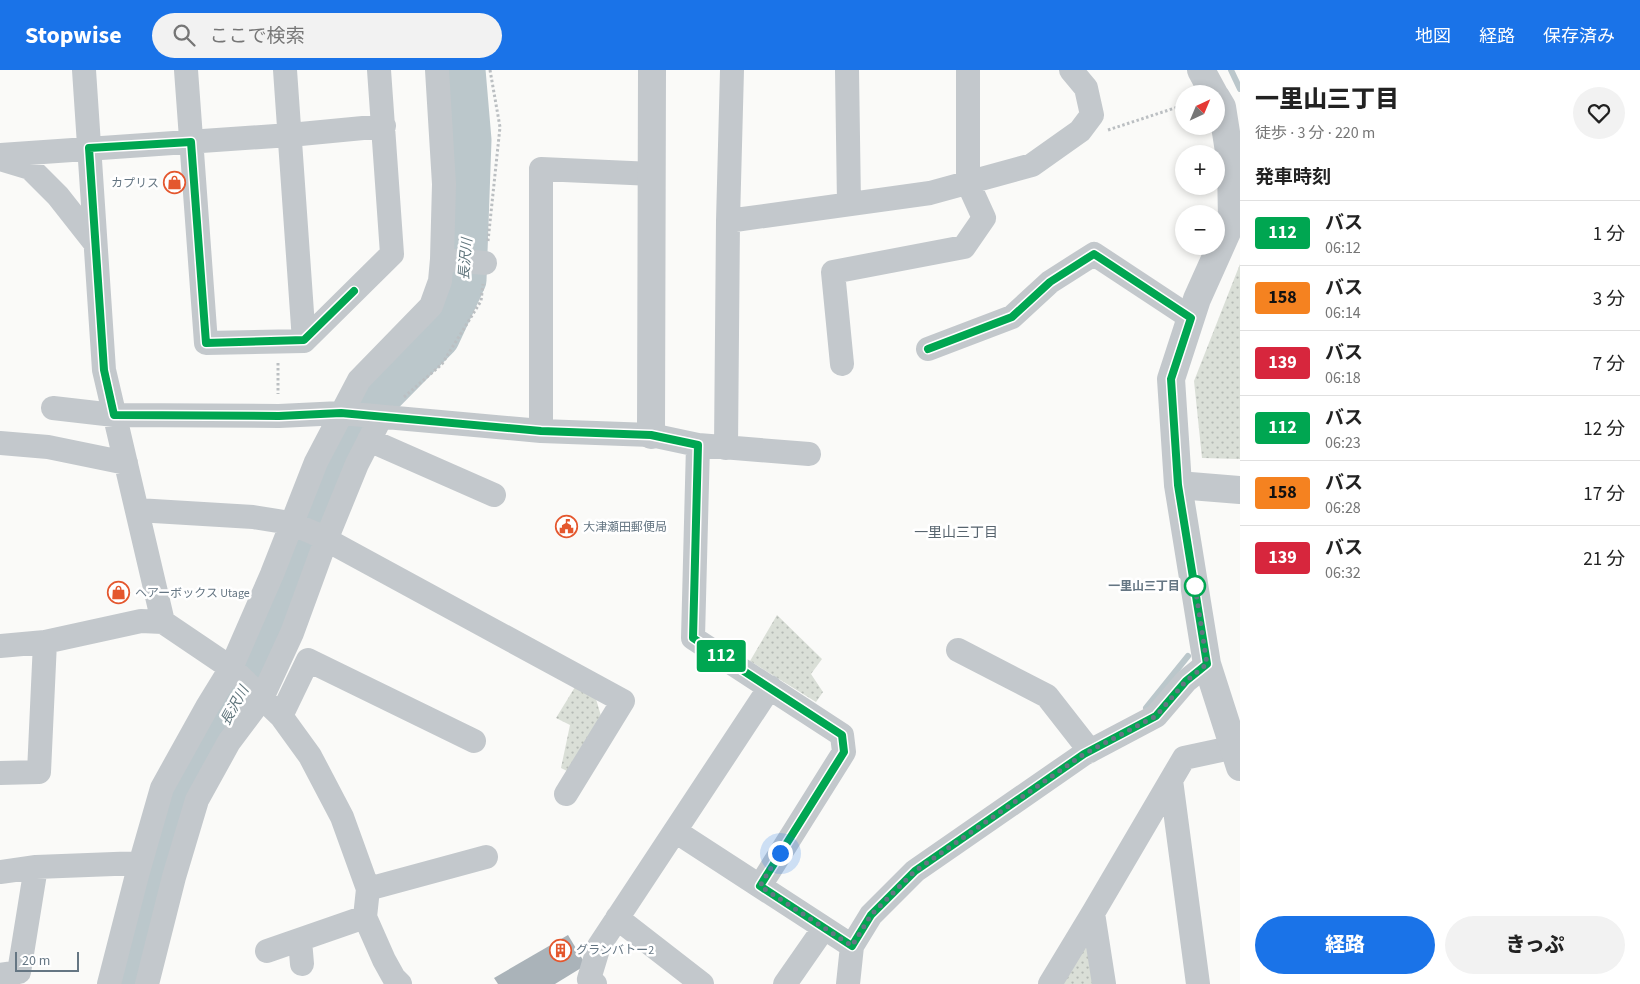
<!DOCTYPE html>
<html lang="ja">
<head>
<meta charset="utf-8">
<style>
	body { margin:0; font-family:"Source Sans 3","Noto Sans JP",sans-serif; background:#f2f2f2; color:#222; height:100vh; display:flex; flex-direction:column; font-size:19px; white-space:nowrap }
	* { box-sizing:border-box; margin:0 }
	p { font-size:16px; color:#767676 }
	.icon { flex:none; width:28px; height:28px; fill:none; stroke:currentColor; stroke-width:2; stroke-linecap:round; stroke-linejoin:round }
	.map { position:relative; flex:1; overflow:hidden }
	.details { display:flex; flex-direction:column; background:#fff; width:400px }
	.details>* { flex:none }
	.badge { padding:0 10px; border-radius:4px; font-size:18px; line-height:32px }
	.needle { width:32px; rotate:44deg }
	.buttons { position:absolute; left:1175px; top:15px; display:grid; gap:10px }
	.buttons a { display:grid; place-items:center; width:50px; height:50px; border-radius:50%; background:#fff; box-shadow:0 2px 8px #0003; font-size:25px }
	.scale { position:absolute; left:15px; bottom:12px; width:64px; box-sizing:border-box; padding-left:5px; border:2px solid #657683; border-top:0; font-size:14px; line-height:18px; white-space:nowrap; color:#657683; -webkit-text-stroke:4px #fff; paint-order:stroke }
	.you { position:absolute; width:25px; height:25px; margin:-12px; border:4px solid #fff; border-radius:50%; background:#1a73e8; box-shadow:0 0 0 8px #1a73e833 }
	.map>.badge { position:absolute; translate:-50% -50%; box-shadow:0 0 0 2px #fff }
	h2 { padding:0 15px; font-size:19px; line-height:45px }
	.round { display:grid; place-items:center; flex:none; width:52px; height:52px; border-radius:26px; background:#f2f2f2 }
	.head { display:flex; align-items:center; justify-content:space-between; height:85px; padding:0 15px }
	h1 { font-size:24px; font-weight:800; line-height:38px }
	.cta { display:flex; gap:10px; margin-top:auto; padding:10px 15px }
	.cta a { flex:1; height:58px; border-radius:30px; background:#1a73e8; color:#fff; font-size:20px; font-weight:800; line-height:58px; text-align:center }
	.cta a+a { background:#f2f2f2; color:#222 }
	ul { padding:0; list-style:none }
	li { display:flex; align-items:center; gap:15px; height:65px; padding:0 15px; border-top:1px solid #e0e0e0 }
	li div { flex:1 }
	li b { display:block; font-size:19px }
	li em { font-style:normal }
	li .badge { min-width:55px; font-weight:700; text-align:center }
	header { display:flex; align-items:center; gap:30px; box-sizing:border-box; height:70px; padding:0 25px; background:#1a73e8; color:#fff }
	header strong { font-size:24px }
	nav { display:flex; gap:28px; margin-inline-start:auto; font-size:18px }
	.search { width:350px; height:45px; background:#f2f2f2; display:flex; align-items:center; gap:12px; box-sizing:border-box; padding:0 18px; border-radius:28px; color:#767676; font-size:19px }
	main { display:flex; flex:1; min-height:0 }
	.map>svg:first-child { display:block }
	.green { fill:url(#green-dots) }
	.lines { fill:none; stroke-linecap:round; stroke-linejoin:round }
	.stream { stroke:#bbc7cb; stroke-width:6 }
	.river { stroke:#bbc7cb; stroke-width:39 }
	.building { fill:#aab3b9 }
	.path { stroke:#bbbfc2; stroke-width:3; stroke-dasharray:2.5 2.5; stroke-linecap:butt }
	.minor { stroke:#c3c8cc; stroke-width:24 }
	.tertiary { stroke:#c3c8cc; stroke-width:28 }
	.line-casing { stroke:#fff; stroke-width:11 }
	.line { stroke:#00a651; stroke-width:8 }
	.walk { stroke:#657683; stroke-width:5; stroke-dasharray:0 9 }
	.stop-dot { fill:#fff; stroke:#00a651; stroke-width:2.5 }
	.labels { text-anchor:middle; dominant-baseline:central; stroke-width:5; stroke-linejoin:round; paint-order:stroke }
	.poi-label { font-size:12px; fill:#657683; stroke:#fff; text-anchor:start }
	.stop-label { font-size:12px; font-weight:bold; fill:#657683; stroke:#fff; text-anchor:end }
	.water-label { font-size:14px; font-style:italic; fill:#60757c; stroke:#fff }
	.neighbourhood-label { font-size:14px; fill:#57646e; stroke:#fff }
</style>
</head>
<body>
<header>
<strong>Stopwise</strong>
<div class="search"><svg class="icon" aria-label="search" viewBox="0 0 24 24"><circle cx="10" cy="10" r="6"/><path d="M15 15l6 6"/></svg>ここで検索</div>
<nav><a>地図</a><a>経路</a><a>保存済み</a></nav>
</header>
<main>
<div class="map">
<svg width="1240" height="914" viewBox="0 0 1240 914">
	<defs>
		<pattern id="green-dots" width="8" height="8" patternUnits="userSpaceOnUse" patternTransform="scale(1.25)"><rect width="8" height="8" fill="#dadfd7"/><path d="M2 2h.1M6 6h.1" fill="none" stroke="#b4b9b4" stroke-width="1.8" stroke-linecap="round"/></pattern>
	</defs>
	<rect width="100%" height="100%" fill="#fafaf8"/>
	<!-- green -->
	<path class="green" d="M1240 194V389L1202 388 1194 311Z
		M777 545 822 589 811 604 823 622 816 632 750 591Z
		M575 617 596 629 601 646 571 703 561 698 570 655 556 648Z
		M1089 866 1095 914H1056Z"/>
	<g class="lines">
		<!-- stream -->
		<path class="stream" d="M1231 0 1240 19
			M1146 638 1188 586"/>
		<!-- river -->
		<path class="river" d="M366 343 440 268 467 210 472 70 466 0
			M134 914 179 729 242 627 319 434 356 363"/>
	</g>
	<!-- building -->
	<path class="building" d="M568 865 586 895 555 914H498L494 908Z"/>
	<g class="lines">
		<!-- path -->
		<path class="path" d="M1108 60 1184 35
			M488 171 500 57 490 0
			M278 293V324
			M404 327 442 294 481 231 483 214"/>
		<!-- minor -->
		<path class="minor" d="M84 0 104 300 163 552
			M186 0 206 273 304 271 392 184 379 0
			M285 0 304 271
			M847 0 849 134
			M0 85 290 65 384 56
			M0 89 30 98 58 126 95 173
			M728 151 930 123 1032 95 1080 61 1092 45 1086 18 1071 0
			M442 189 485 193
			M928 279 1012 247 1050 212 1094 184 1191 248
			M842 294 833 202 964 177 984 148 968 113V0
			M53 338 114 345 279 346 341 343 541 361 651 365 698 375 809 384
			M541 361V99L653 104
			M369 370 494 425
			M0 373 48 377 126 393
			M698 375 693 568 842 665 844 682 760 816
			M726 378 728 151 732 0
			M137 440 253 447 290 453 314 463 623 631 566 724
			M0 576 45 572 141 551 163 552 231 598 281 646 310 686 342 747 368 819 365 847 384 890 394 908 400 914
			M958 580 1047 626 1090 681
			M281 646 308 590 474 671
			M0 703 39 702 45 572
			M1171 710 1198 914
			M675 761 852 876
			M0 802 36 797
			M368 819 486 787
			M1093 843 1104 914
			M617 848 702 914
			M300 870 302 894
			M267 881 365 847
			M0 905 19 902 36 797 140 793
			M109 914 137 805 162 718 207 637 231 598 272 504 316 392 359 310 431 236 440 211 442 189 444 114 437 0
			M147 914 174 807 197 730 229 672 262 628 292 563 326 470 357 394 381 347
			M595 914 589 909 599 876 770 617
			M785 914 824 858
			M848 914 852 876 871 845 915 801 1084 684 1156 646 1186 611 1207 594
			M1050 914 1093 843 1184 688 1240 676"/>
		<!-- tertiary -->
		<path class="tertiary" d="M1201 0 1214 24
			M1216 27 1222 37 1231 94 1232 151 1197 229 1171 309 1178 415 1207 594 1240 697
			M651 365 652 0
			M1178 415 1240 420"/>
	</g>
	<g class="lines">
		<defs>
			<path id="line" d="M354 221 304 270 206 273 191 72 89 78 104 300 114 345 279 346 341 343 541 361 651 365 698 375 693 568 842 665 844 682 760 816 852 876 871 845 915 801 1084 684 1156 646 1186 611 1207 594 1178 415 1171 309 1191 248 1094 184 1050 212 1012 247 928 279"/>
		</defs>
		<!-- line casing -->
		<use href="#line" class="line-casing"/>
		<!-- line -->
		<use href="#line" class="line"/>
		<!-- walk -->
		<path class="walk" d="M780 783 760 816 852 876 871 845 915 801 1084 684 1156 646 1186 611 1207 594 1195 516"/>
	</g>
	<!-- icons -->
	<defs>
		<symbol id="shop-ring" viewBox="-11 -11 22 22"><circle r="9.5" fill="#fff" stroke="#e4572e" stroke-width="1.5"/><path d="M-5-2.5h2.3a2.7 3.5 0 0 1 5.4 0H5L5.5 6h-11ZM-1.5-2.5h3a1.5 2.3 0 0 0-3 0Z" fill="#e4572e"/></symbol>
		<symbol id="civic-ring" viewBox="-11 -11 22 22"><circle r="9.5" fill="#fff" stroke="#e4572e" stroke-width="1.5"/><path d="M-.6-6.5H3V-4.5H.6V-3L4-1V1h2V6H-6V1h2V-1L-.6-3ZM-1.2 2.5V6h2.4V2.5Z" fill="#e4572e"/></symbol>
		<symbol id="building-ring" viewBox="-11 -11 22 22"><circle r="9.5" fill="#fff" stroke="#e4572e" stroke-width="1.5"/><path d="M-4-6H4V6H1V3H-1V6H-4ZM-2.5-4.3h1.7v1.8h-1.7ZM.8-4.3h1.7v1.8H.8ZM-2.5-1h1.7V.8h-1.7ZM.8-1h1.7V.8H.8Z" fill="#e4572e"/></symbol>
	</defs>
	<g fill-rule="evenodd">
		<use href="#shop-ring" x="162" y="100" width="25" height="25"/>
		<use href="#civic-ring" x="554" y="444" width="25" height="25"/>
		<use href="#shop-ring" x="106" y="510" width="25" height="25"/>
		<use href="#building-ring" x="548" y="868" width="25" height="25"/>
	</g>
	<!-- markers -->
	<circle class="stop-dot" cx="1195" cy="516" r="10"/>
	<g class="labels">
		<!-- poi labels -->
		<g class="poi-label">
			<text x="159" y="113" text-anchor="end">カプリス</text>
			<text x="583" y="457">大津瀬田郵便局</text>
			<text x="135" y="523">ヘアーボックス Utage</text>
			<text x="576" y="880">グランバトー2</text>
		</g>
		<!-- stop labels -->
		<g class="stop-label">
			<text x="1180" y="516">一里山三丁目</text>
		</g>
		<!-- water labels -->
		<g class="water-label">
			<text transform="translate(466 189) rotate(-85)">長沢川</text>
			<text transform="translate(235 636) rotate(-61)">長沢川</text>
		</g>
		<!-- neighbourhood labels -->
		<g class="neighbourhood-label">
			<text x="956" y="463">一里山三丁目</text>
		</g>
	</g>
</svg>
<div class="buttons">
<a><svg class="needle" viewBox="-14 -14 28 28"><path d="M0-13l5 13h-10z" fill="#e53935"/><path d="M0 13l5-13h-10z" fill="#767676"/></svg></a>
<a>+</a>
<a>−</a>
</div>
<div class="scale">20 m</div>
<div class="you" style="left:780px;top:783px"></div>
<b class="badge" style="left:721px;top:586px;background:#00a651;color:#fff">112</b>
</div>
<section class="details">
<div class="head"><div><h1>一里山三丁目</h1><p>徒歩 · 3 分 · 220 m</p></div><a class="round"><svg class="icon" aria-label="heart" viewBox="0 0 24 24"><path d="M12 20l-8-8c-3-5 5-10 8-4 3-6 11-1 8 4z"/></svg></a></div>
<h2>発車時刻</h2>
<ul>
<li><span class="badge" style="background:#00a651;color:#fff">112</span><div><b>バス</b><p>06:12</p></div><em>1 分</em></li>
<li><span class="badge" style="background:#f58220;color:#111">158</span><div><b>バス</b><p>06:14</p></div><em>3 分</em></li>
<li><span class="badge" style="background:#d7263d;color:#fff">139</span><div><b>バス</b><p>06:18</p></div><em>7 分</em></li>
<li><span class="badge" style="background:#00a651;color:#fff">112</span><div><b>バス</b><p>06:23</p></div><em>12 分</em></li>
<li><span class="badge" style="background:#f58220;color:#111">158</span><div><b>バス</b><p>06:28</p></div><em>17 分</em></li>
<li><span class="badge" style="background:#d7263d;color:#fff">139</span><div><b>バス</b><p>06:32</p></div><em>21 分</em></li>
</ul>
<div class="cta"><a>経路</a><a>きっぷ</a></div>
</section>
</main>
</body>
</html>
